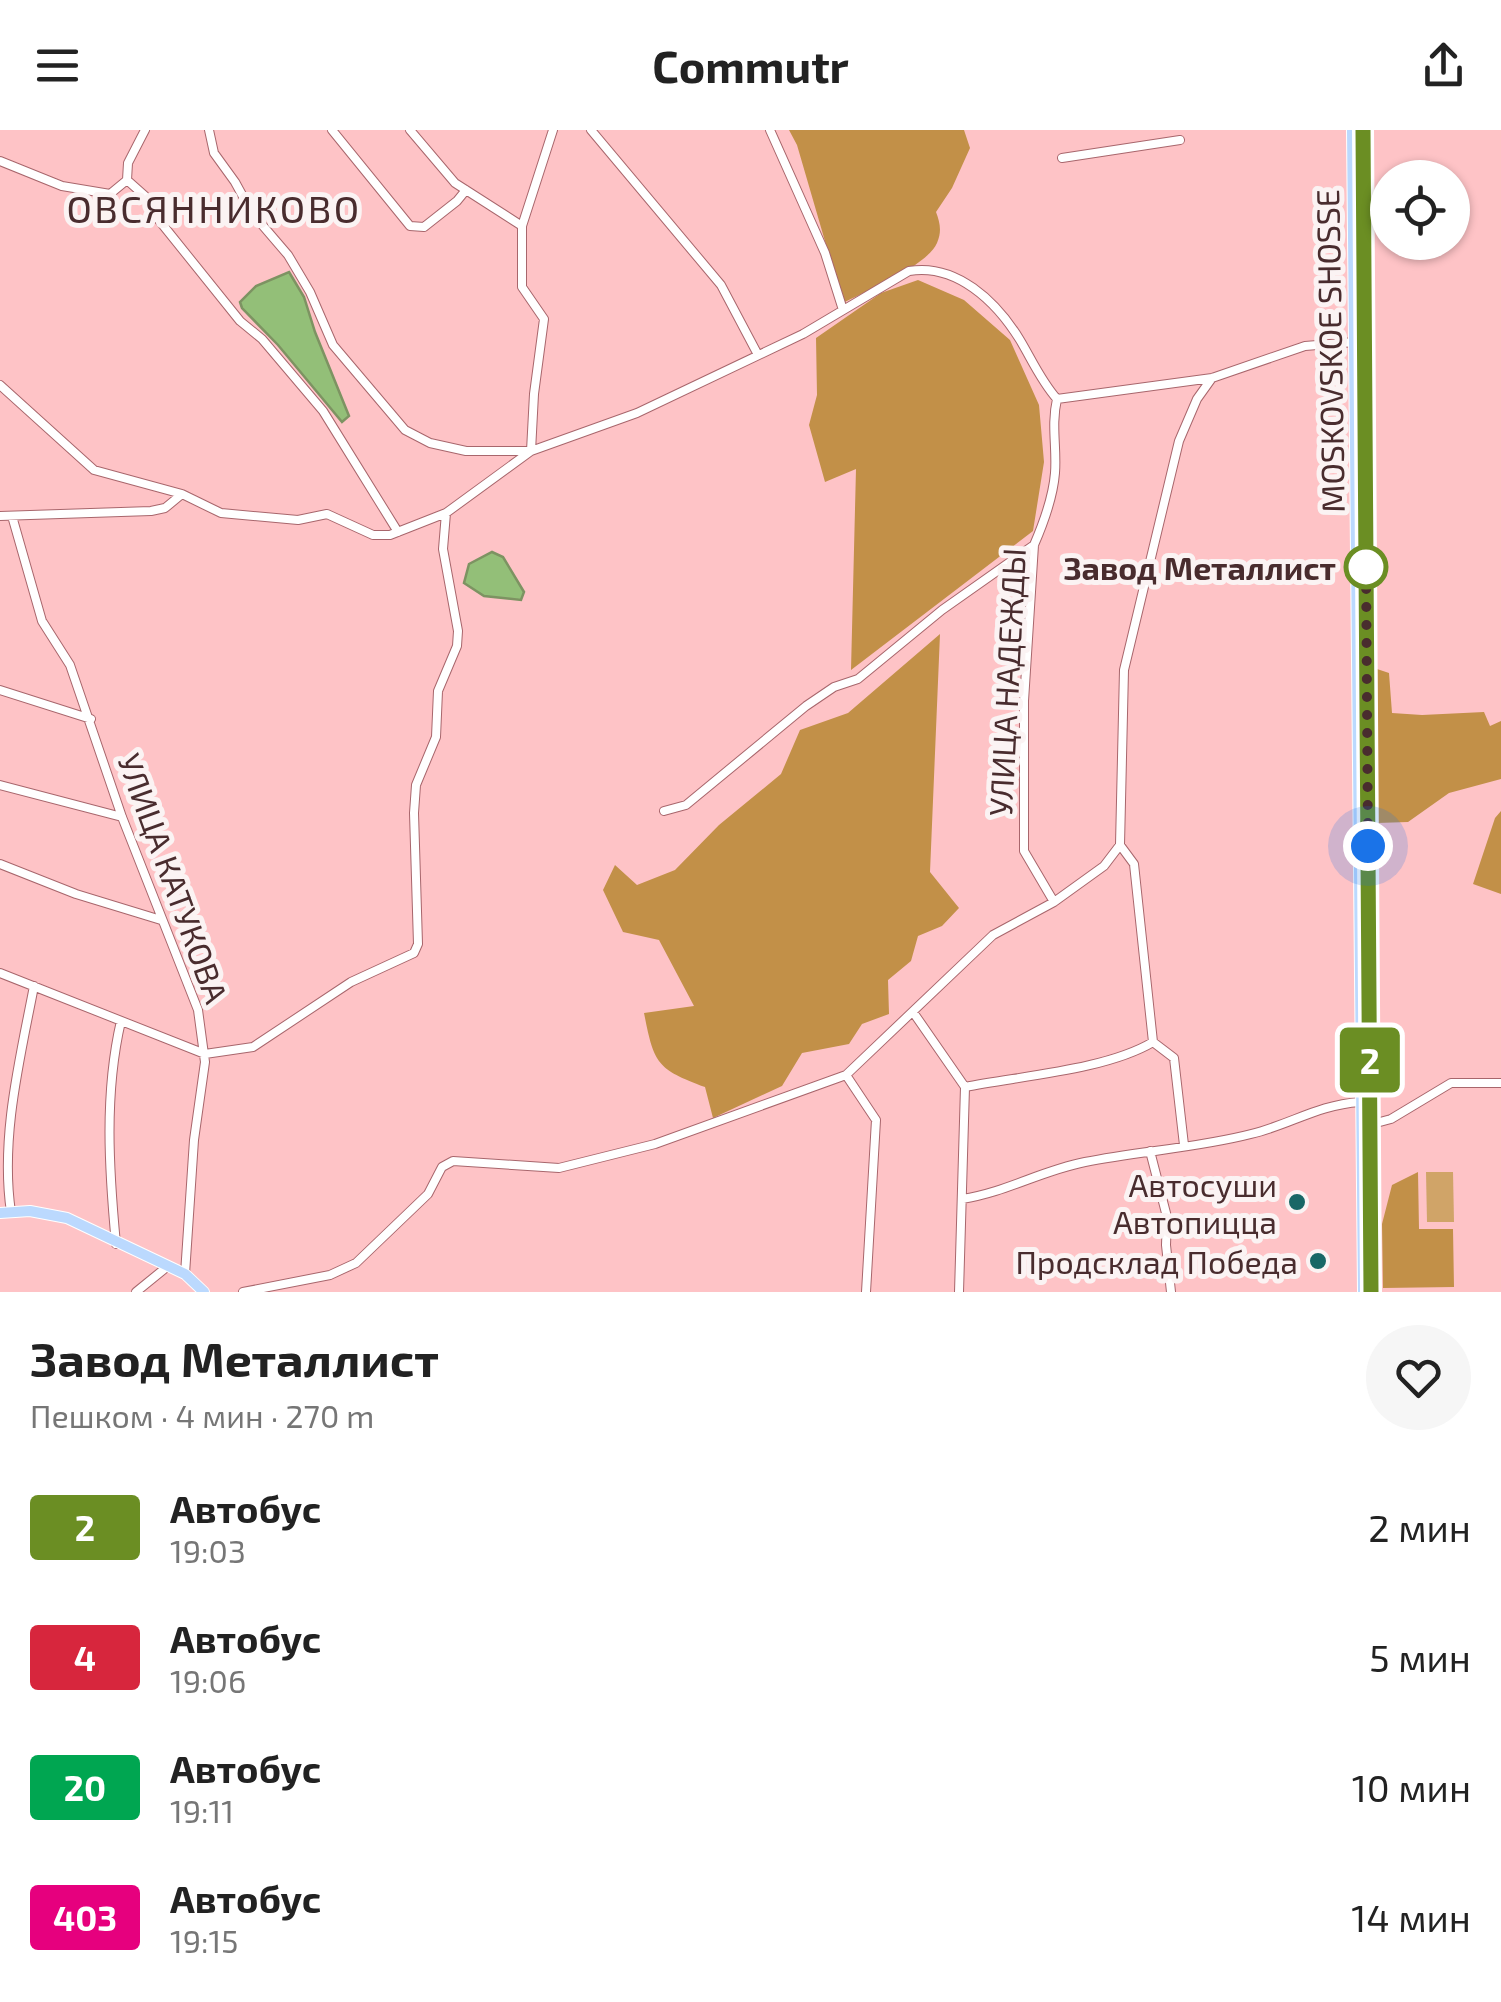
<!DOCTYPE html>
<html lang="ru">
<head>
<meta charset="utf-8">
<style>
	body { margin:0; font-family:"Exo 2",sans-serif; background:#f6f6f6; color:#222; height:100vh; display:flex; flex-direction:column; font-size:38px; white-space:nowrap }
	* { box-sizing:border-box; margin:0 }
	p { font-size:32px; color:#767676 }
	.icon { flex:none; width:55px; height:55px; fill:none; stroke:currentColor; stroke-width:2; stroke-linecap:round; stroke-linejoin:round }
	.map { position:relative; height:1162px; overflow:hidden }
	.panel { display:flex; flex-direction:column; background:#fff; flex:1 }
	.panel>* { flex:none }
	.badge { padding:0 20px; border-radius:8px; font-size:35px; line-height:65px }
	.fabs { position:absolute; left:1370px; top:30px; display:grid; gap:20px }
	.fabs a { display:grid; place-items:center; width:100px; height:100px; border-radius:50%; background:#fff; box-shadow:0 2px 8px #0004; font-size:50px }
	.you { position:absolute; width:50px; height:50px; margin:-25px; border:8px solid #fff; border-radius:50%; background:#1a73e8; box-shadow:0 0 0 15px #1a73e833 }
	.map>.badge { position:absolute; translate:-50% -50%; box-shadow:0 0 0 5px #fff }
	.round { display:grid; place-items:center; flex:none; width:105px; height:105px; border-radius:52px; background:#f6f6f6 }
	.headline { display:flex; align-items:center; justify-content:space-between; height:170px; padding:0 30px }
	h1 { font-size:48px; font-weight:700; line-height:75px }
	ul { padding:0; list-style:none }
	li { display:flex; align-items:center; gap:30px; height:130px; padding:0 30px }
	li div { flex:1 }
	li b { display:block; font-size:38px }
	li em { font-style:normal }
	li .badge { min-width:110px; font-weight:700; text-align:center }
	header { display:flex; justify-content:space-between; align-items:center; height:130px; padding:0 30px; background:#fff; font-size:45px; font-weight:700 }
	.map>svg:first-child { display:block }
	.green { fill:#d0a468 }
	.forest { fill:#c29048 }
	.water { fill:#93bf78; stroke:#7d9362; stroke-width:2.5 }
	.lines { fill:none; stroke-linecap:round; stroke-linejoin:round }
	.minor-casing { stroke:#a8666c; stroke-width:10 }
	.major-casing { stroke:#fff; stroke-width:12 }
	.minor { stroke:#fff; stroke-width:8 }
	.major { stroke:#bbd9fe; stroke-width:10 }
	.line-casing { stroke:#fff; stroke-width:22 }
	.line { stroke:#6b8e23; stroke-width:15 }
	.walk { stroke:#492c2e; stroke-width:10; stroke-dasharray:0 18 }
	.stop-dot { fill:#fff; stroke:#6b8e23; stroke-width:5 }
	.poi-dot { fill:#196766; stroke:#fbf3f3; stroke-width:4 }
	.labels { text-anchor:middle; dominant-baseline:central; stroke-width:10; stroke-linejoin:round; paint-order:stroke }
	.street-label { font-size:32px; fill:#492c2e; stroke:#fbf3f3 }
	.stop-label { font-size:32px; font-weight:bold; fill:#492c2e; stroke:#fbf3f3; text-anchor:end }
	.poi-label { font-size:32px; fill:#492c2e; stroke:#fbf3f3; text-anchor:end }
	.quarter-label { font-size:38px; letter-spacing:2.5px; fill:#492c2e; stroke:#fbf3f3 }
</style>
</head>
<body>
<header><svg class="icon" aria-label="menu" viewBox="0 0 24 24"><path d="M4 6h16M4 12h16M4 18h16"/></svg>Commutr<svg class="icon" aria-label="share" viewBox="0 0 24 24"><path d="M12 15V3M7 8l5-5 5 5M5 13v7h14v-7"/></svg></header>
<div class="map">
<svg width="1501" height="1162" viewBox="0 0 1501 1162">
	<rect width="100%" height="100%" fill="#fec3c6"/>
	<!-- green -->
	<path class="green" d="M1426 1042H1453L1454 1092H1427Z"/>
	<!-- forest -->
	<path class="forest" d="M789 0H964L970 18 952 58 936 82C940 93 942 101 937 113 927 136 866 161 843 173L797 15Z
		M918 150 964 170 1010 210 1039 275 1044 332 1033 401 851 540 856 339 825 352 809 295 817 265 816 208 881 163Z
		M940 504 930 742 959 778 942 796 918 806 911 831 888 850 889 884 862 894 849 914 802 923 782 956 713 988 705 957C656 939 654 933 644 883L694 876 659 810 623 802 603 760 615 735 637 755 675 740 719 695 781 644 800 600 848 583Z
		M1377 539 1389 543 1392 583 1422 585 1484 582 1490 596 1501 591V649L1449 663 1408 692 1377 693Z
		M1501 681V764L1473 754 1495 688Z
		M1418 1042 1419 1099H1453L1454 1157 1383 1158 1382 1094 1392 1055Z"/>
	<!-- water -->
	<path class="water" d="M289 142 304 167 315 202 349 286 342 292 278 215 242 178 240 172 256 156Z
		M492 422 503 427 524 462 521 470 484 466 464 453 469 434Z"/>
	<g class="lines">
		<defs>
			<path id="minor" d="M209 0 214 23 235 52 252 83 288 125 310 162 333 215 405 300 430 313 466 321H531L534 264 544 189 522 157V96L553 0
				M332 0 410 96 424 97 457 71 466 60
				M410 0 455 53 522 96
				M591 0 721 155 757 223
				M770 0 825 123 843 180
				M1062 28 1180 10
				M0 31 62 56 110 64 127 50 128 33 145 0
				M127 50 145 66 154 84 240 191 262 209 323 281 398 402
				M0 255 94 340 182 364
				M1057 269 1212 248 1305 216 1355 212
				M0 386 151 381 165 378 182 364 221 383 298 390 327 384 373 405H390L446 383 531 321 637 283 803 204 909 141C956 133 996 171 1020 210 1032 230 1041 251 1057 269
				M12 386 42 491 70 535 122 687 198 880 205 932 194 1010 185 1144
				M0 560 91 589
				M0 655 122 687
				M664 681 686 675 806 576 834 557 858 549 942 480 1034 415
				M0 734 76 764 161 790
				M1054 772 1024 721V571L1034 415C1044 392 1053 368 1055 343 1057 318 1051 295 1057 269
				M0 843 205 924 253 917 351 852 414 823 418 814 414 683 416 655 436 607 438 561 457 516 458 501 443 419 446 383
				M913 882 965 957
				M1153 912 1174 928 1184 1015
				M846 945 876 990 866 1162
				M1365 996 1391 989 1451 953H1501
				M1150 1021 1167 1087 1166 1115 1171 1162
				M962 1069C1007 1062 1040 1041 1085 1032 1140 1021 1197 1018 1251 1004 1292 994 1317 975 1360 972
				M11 1082C0 1008 20 929 34 856
				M116 1114C109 1040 104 964 121 891
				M136 1162 168 1136
				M243 1162 330 1145 356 1133 428 1064 442 1037 453 1031 559 1038 655 1014 846 945 993 805 1054 772 1104 736 1120 715
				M959 1162 965 957C1020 946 1106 940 1153 912L1134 734 1120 715 1124 540 1179 311 1197 269 1212 248"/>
			<path id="major" d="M1352 0 1363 1162
				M1363 0 1371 1162
				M0 1083 30 1081 67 1088 185 1144 204 1162"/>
		</defs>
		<!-- minor casing -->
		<use href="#minor" class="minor-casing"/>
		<!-- major casing -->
		<use href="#major" class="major-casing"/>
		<!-- minor -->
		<use href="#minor" class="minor"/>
		<!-- major -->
		<use href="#major" class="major"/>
	</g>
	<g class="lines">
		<defs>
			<path id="line" d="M1363 0 1371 1162"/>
		</defs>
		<!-- line casing -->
		<use href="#line" class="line-casing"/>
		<!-- line -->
		<use href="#line" class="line"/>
		<!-- walk -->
		<path class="walk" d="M1366 437V430L1368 716"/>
	</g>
	<!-- markers -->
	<circle class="stop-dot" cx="1366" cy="437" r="20"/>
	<g class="poi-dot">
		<circle cx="1297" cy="1072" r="10"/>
		<circle cx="1318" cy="1131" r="10"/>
	</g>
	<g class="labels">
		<!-- street labels -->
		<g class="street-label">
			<text transform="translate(1329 221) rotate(-91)">MOSKOVSKOE SHOSSE</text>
			<text transform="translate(1006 552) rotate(-87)">УЛИЦА НАДЕЖДЫ</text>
			<text transform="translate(174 748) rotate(70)">УЛИЦА КАТУКОВА</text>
		</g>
		<!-- stop labels -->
		<g class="stop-label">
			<text x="1336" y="437">Завод Металлист</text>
		</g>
		<!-- poi labels -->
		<g class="poi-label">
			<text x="1277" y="1054">Автосуши<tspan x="1277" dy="37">Автопицца</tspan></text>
			<text x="1298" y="1131">Продсклад Победа</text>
		</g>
		<!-- quarter labels -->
		<g class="quarter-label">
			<text x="214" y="78">ОВСЯННИКОВО</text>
		</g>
	</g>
</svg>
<div class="fabs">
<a><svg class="icon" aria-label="locate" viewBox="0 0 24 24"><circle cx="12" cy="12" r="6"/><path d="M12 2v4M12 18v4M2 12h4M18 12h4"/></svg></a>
</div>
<div class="you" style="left:1368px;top:716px"></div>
<b class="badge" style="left:1370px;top:930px;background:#6b8e23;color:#fff">2</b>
</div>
<section class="panel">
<div class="headline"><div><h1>Завод Металлист</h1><p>Пешком · 4 мин · 270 m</p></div><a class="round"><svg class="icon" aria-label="heart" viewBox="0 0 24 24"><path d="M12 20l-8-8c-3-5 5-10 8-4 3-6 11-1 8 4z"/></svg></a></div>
<ul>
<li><span class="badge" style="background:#6b8e23;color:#fff">2</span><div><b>Автобус</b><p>19:03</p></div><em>2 мин</em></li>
<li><span class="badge" style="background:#d7263d;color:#fff">4</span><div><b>Автобус</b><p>19:06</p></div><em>5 мин</em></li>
<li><span class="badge" style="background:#00a651;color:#fff">20</span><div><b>Автобус</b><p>19:11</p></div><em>10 мин</em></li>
<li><span class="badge" style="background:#e6007e;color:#fff">403</span><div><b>Автобус</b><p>19:15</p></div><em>14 мин</em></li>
</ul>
</section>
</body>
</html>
